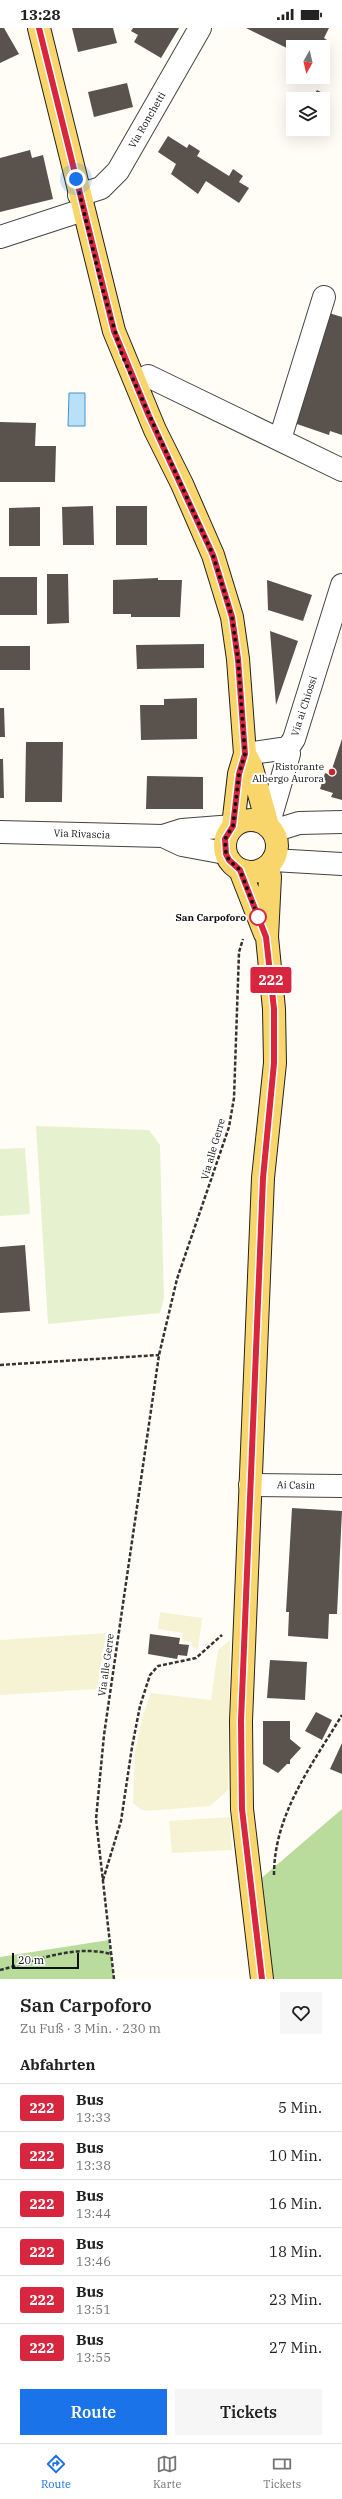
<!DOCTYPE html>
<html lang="de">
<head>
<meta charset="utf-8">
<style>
	body { margin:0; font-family:"IBM Plex Serif",serif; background:#f6f6f6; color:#222; height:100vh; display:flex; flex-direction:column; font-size:15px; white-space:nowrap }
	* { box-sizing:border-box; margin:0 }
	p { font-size:13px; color:#767676 }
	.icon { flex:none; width:22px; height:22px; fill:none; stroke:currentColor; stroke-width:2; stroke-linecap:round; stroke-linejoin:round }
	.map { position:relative; height:1951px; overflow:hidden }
	.sheet { display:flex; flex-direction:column; background:#fff; flex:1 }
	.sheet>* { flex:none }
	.badge { padding:0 8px; border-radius:3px; font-size:14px; line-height:26px }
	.needle { width:26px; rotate:188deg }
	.controls { position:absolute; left:286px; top:12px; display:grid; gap:8px }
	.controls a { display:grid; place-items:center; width:44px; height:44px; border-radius:0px; background:#fff; box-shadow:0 4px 16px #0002; font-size:20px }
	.scale { position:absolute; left:12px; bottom:10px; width:67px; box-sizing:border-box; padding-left:4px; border:2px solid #111; border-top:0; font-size:11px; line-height:14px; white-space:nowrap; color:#111; -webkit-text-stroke:3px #fff; paint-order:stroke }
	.you { position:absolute; width:20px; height:20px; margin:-10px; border:3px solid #fff; border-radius:50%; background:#1a73e8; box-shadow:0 0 0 6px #1a73e833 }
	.map>.badge { position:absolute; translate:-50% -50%; box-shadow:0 0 0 2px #fff }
	h2 { padding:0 20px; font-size:15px; line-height:36px }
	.round { display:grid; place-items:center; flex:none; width:42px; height:42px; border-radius:0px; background:#f6f6f6 }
	.overview { display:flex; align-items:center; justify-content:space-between; height:68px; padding:0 20px }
	h1 { font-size:19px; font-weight:600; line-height:30px }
	.primary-button { display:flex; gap:8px; margin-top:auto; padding:8px 20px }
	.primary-button a { flex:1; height:46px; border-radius:0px; background:#1a73e8; color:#fff; font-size:16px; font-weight:600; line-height:46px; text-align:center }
	.primary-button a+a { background:#f6f6f6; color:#222 }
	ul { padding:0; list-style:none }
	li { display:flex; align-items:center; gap:12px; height:48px; padding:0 20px; border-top:1px solid #e0e0e0 }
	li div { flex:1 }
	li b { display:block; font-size:15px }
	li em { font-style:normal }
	li .badge { min-width:44px; font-weight:700; text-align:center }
	.status { display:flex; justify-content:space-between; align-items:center; height:28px; padding:0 20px; background:#fff; direction:ltr }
	.status svg { height:11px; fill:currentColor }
	.tab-bar { display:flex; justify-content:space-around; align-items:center; height:56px; border-top:1px solid #e0e0e0; background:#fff; font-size:11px; color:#767676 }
	.tab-bar a { display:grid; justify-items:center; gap:2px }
	.tab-bar .selected { color:#1a73e8 }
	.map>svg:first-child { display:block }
	.farmland { fill:#f6f3d4 }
	.forest { fill:#b9dc9c }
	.pitch { fill:#e6f2cf }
	.water { fill:#b9e0f7; stroke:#3f96cf }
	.building { fill:#5a524d }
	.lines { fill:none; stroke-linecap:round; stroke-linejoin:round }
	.minor-casing { stroke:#444; stroke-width:24 }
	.major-casing { stroke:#222; stroke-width:24 }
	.path { stroke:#333; stroke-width:2.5; stroke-dasharray:4 2; stroke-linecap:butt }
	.minor { stroke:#fff; stroke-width:22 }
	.major { stroke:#f9d66b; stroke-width:22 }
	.line-casing { stroke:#fff; stroke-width:9 }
	.line { stroke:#d7263d; stroke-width:6 }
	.walk { stroke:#111; stroke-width:4; stroke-dasharray:0 7.2 }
	.poi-dot { fill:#c4262e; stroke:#fff; stroke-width:1.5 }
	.stop-dot { fill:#fff; stroke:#d7263d; stroke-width:2 }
	.labels { text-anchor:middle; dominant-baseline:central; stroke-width:4; stroke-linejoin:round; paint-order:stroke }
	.street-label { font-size:10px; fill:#111; stroke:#fff }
	.poi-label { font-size:10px; fill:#111; stroke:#fff; text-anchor:end }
	.stop-label { font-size:10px; font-weight:bold; fill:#111; stroke:#fff; text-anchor:end }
</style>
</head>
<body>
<div class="status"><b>13:28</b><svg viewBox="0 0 49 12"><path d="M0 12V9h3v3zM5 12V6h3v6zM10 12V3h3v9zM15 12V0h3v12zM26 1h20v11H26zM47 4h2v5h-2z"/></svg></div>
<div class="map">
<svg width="342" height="1951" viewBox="0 0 342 1951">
	<rect width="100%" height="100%" fill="#fffdf5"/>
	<!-- farmland -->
	<path class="farmland" d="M160 1584 202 1590 198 1621 192 1619V1614L182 1613 183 1605 158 1601Z
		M106 1605 97 1661 0 1667V1612Z
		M230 1612 228 1762 210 1778 146 1783 140 1781 133 1775 135 1724 143 1687 151 1665 211 1672 218 1622Z
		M230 1789 232 1822 172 1825 169 1793Z"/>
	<!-- forest -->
	<path class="forest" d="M342 1781V1951H262L250 1860Z
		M109 1912 114 1951H0V1929Z"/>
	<!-- pitch -->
	<path class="pitch" d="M36 1098 149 1102 160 1117 164 1270 160 1285 48 1296Z
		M25 1120 30 1186 0 1188V1121Z"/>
	<!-- water -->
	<path class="water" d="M69 365H85V398H68Z"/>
	<!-- building -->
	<path class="building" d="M0 0H4L19 26 0 35Z
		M72 0H113L117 15 78 24Z
		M133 0H179L161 30 134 14 138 7 131 3Z
		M246 0H329L324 10 327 12 323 19H293V23Z
		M127 55 133 79 94 89 88 64Z
		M317 62 330 69 323 83V71H312Z
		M168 108 187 120 189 116 200 123 197 128 229 148 233 141 243 148 239 154 249 160 239 175 206 153 198 166 171 146 176 136 158 124Z
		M30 122 32 130 43 127 53 171 0 184V130Z
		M329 285 342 289V407L330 403 329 407 294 395Z
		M0 394 36 395 35 418H56L55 454H0Z
		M93 478 94 517H63L62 479Z
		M116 478H147V517H116Z
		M40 479V518H9V480Z
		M47 546H68L69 595 47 596Z
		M0 549H37V587H0Z
		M158 550V552H182L180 589H131V586H113V552Z
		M267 552 312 567 303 593 268 582Z
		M270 603 298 613 276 677Z
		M204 616V640L137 641 136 617Z
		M0 618H30V642H0Z
		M197 670V711L141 712 140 677H164V671Z
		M0 680H4L5 709H0Z
		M342 711V772L331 769 333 765 320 761 325 745 330 747Z
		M26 714H63L62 774H25Z
		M0 731H3L4 770H0Z
		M147 748 203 749V781H146Z
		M25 1217 30 1283 0 1285V1219Z
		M292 1480 342 1483 337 1586H329L328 1611 288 1608 289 1584H286Z
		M150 1606 180 1610 179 1616 189 1617 187 1628 178 1627 177 1631 148 1626Z
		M270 1632 307 1634 305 1672 267 1670Z
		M316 1684 332 1692 322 1712 305 1703Z
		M263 1693H290V1711L301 1720 290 1732V1736H287L278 1745 263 1736Z
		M342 1715V1746L330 1741Z"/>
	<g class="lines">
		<defs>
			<path id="minor" d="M79 167 101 160 118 143 200 0
				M0 209 83 182
				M148 348 342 442
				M280 411 324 269
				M245 726 288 720
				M268 798 289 726 288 720 294 711 342 557
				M273 803 299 795 342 794
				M0 804 163 808 182 802 233 798
				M163 808 182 817 225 825
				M273 832 342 836
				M250 1457 342 1458"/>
			<path id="major" d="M39 0 114 303 155 402 182 456 213 527 232 589 238 631 245 726 239 746 233 798
				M245 726 251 737 268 798
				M225 818a26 26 0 1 1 52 0a26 26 0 1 1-52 0Z
				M240 842 265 906
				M262 1951 242 1781 241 1693 263 1150 275 1035 274 981 267 909 270 849 268 838"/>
		</defs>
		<!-- minor casing -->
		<use href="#minor" class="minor-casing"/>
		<!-- major casing -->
		<use href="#major" class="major-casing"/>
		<!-- path -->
		<path class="path" d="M0 1337 159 1327
			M274 1847C274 1786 312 1737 342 1687
			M103 1852 121 1793 132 1719 140 1678 150 1647 158 1638 196 1630 222 1607
			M0 1942C35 1933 75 1916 111 1926
			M114 1951 96 1791 104 1707 159 1327 177 1251 229 1099 234 1070 239 924 243 911"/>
		<!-- minor -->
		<use href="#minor" class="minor"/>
		<!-- major -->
		<use href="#major" class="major"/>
	</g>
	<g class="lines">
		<defs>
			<path id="line" d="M39 0 114 303 149 388 213 527 232 589 238 631 245 726 239 746 233 798 225 811 226 826 229 832 240 842 266 909 274 981V1035L263 1150 241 1693 242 1781 262 1951"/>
		</defs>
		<!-- line casing -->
		<use href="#line" class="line-casing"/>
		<!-- line -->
		<use href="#line" class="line"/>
		<!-- walk -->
		<path class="walk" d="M76 151 102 259 122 327 213 527 232 589 238 631 245 726 239 746 233 798 225 811 226 826 229 832 240 842 258 889"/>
	</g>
	<!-- markers -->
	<circle class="poi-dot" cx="332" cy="744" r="4"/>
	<circle class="stop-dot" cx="258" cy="889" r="8"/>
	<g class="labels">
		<!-- street labels -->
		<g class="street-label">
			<text transform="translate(147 92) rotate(-60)">Via Ronchetti</text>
			<text transform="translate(304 678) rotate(-72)">Via ai Chiossi</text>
			<text transform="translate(82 806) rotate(2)">Via Rivascia</text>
			<text transform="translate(213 1121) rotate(-74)">Via alle Gerre</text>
			<text transform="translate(296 1457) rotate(1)">Ai Casin</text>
			<text transform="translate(106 1637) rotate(-82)">Via alle Gerre</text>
		</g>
		<!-- poi labels -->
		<g class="poi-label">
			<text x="324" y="738">Ristorante<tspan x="324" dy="12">Albergo Aurora</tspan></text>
		</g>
		<!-- stop labels -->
		<g class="stop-label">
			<text x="246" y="889">San Carpoforo</text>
		</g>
	</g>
</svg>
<div class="controls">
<a><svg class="needle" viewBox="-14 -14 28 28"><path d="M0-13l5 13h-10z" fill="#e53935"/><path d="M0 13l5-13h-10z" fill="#767676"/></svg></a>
<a><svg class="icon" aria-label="layers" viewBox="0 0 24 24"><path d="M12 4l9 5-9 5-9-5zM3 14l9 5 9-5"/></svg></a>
</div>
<div class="scale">20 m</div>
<div class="you" style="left:76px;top:151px"></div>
<b class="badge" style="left:271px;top:952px;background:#d7263d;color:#fff">222</b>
</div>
<section class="sheet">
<div class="overview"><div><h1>San Carpoforo</h1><p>Zu Fuß · 3 Min. · 230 m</p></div><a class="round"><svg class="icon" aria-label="heart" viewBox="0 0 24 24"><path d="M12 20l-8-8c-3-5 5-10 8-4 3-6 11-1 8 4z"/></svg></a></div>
<h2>Abfahrten</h2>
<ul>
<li><span class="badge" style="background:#d7263d;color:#fff">222</span><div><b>Bus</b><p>13:33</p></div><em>5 Min.</em></li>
<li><span class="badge" style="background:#d7263d;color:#fff">222</span><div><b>Bus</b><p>13:38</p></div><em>10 Min.</em></li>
<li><span class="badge" style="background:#d7263d;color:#fff">222</span><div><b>Bus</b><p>13:44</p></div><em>16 Min.</em></li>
<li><span class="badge" style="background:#d7263d;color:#fff">222</span><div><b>Bus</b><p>13:46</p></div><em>18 Min.</em></li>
<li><span class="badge" style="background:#d7263d;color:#fff">222</span><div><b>Bus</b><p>13:51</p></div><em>23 Min.</em></li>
<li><span class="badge" style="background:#d7263d;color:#fff">222</span><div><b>Bus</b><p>13:55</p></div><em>27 Min.</em></li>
</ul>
<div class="primary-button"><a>Route</a><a>Tickets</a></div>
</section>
<nav class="tab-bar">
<a class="selected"><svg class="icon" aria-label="directions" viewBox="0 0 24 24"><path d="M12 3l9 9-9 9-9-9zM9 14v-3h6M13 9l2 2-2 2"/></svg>Route</a>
<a><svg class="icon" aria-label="map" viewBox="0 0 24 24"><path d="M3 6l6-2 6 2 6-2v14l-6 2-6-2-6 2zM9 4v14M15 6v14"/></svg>Karte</a>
<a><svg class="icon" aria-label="tickets" viewBox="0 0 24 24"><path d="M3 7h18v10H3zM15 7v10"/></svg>Tickets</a>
</nav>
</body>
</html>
